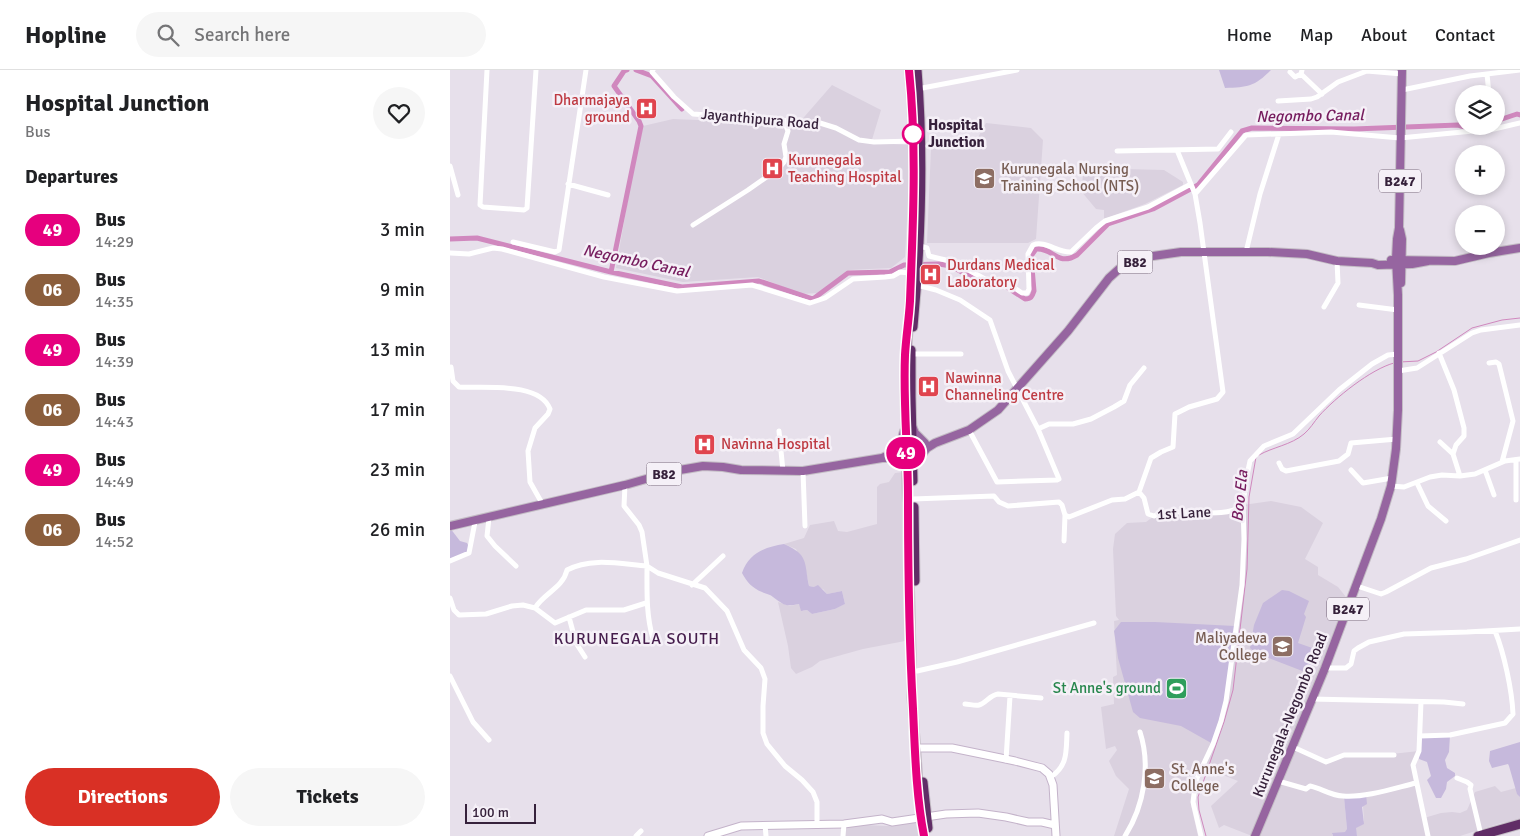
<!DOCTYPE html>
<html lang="en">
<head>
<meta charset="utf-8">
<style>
	body { margin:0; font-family:Signika,sans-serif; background:#f6f6f6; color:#202124; height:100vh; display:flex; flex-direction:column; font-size:19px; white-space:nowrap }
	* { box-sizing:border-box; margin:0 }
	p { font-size:16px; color:#757577 }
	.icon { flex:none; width:28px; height:28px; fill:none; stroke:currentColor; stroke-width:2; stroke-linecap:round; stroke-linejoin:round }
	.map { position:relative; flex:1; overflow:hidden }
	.drawer { display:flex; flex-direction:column; background:#fff; width:450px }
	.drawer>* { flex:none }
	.badge { padding:0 10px; border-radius:16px; font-size:18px; line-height:32px }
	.buttons { position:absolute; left:1005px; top:15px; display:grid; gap:10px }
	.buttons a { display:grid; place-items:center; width:50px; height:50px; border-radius:50%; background:#fff; box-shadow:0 2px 8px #0003; font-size:25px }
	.scale { position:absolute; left:15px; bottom:12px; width:71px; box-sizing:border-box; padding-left:5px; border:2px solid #36213b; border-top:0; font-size:14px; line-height:18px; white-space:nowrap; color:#36213b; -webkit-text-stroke:4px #f5f0f7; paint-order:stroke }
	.map>.badge { position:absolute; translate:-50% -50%; box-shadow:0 0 0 2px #fff }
	h2 { padding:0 25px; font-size:19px; line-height:45px }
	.round { display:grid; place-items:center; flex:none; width:52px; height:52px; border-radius:26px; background:#f6f6f6 }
	.overview { display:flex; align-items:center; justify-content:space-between; height:85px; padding:0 25px }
	h1 { font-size:24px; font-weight:800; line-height:38px }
	.primary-button { display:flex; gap:10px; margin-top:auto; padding:10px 25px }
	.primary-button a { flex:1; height:58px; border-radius:30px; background:#d93025; color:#fff; font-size:20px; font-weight:800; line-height:58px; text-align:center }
	.primary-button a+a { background:#f6f6f6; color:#202124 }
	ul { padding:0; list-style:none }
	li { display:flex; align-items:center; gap:15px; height:60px; padding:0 25px }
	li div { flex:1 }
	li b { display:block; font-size:19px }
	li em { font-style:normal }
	li .badge { min-width:55px; font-weight:700; text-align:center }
	header { display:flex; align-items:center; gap:30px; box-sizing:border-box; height:70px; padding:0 25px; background:#fff; border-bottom:1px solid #e0e0e0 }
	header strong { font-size:24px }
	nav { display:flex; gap:28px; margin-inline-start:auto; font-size:18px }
	.search { width:350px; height:45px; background:#f6f6f6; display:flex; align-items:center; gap:12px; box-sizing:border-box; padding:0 18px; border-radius:28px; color:#757577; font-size:19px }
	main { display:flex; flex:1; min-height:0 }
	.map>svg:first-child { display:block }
	.built { fill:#dad1df }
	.green { fill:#c6b9dc }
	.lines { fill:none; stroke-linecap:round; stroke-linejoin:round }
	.stream { stroke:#d088be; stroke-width:1 }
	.canal { stroke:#d088be; stroke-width:5 }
	.secondary-casing { stroke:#c4b3ca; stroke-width:9 }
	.primary-casing { stroke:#c3bcc4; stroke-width:10 }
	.highway-casing { stroke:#c3bcc4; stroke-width:11 }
	.street { stroke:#fff; stroke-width:5 }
	.secondary { stroke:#fff; stroke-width:7 }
	.primary { stroke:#9665a0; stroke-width:8 }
	.highway { stroke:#602d66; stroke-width:9 }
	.line-casing { stroke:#fff; stroke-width:11 }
	.line { stroke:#e6007e; stroke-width:8 }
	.stop-dot { fill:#fff; stroke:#e6007e; stroke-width:2.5 }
	.labels { text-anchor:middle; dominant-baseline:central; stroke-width:5; stroke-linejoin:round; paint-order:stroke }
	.shield { fill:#f5f0f7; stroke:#6f5f73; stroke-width:1 }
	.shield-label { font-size:14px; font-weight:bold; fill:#36213b }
	.health-label { font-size:15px; fill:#be3a42; stroke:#f5f0f7; text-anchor:start }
	.street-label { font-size:15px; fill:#36213b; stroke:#f5f0f7 }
	.stop-label { font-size:15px; font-weight:bold; fill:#36213b; stroke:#f5f0f7; text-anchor:start }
	.education-label { font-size:15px; fill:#785e54; stroke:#f5f0f7; text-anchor:start }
	.leisure-label { font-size:15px; fill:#27864d; stroke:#f5f0f7; text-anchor:end }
	.water-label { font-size:16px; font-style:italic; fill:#761c5e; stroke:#f5f0f7 }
	.neighbourhood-label { font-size:16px; letter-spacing:1px; fill:#451d4c; stroke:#f5f0f7 }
</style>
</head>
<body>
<header>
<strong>Hopline</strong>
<div class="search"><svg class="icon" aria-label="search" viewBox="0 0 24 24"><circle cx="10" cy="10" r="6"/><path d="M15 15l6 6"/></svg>Search here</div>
<nav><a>Home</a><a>Map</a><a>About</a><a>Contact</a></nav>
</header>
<main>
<section class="drawer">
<div class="overview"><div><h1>Hospital Junction</h1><p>Bus</p></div><a class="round"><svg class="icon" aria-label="heart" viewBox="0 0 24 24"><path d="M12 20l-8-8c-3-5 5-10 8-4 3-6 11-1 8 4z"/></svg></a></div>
<h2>Departures</h2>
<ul>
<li><span class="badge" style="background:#e6007e;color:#fff">49</span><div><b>Bus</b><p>14:29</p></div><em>3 min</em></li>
<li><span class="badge" style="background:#8b5e3c;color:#fff">06</span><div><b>Bus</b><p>14:35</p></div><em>9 min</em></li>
<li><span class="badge" style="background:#e6007e;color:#fff">49</span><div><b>Bus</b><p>14:39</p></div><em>13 min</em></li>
<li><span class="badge" style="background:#8b5e3c;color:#fff">06</span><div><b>Bus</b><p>14:43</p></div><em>17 min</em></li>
<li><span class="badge" style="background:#e6007e;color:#fff">49</span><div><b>Bus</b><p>14:49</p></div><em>23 min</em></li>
<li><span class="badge" style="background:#8b5e3c;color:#fff">06</span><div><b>Bus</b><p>14:52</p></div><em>26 min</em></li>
</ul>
<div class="primary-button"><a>Directions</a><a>Tickets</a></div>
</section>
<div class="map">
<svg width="1070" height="766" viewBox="0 0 1070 766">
	<rect width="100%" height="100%" fill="#e7e0eb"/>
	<!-- built -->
	<path class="built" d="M382 15 431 40 421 73 461 75 455 187 441 198 399 200 369 223 351 224 308 207 233 212 166 198 179 123 193 56 223 49 348 54Z
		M536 53 581 58 593 70 586 169 578 173H477L481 78H522Z
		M634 98 714 100 733 112V115L695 134 654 149V140L646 139 631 121Z
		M454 402 453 455 457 547 455 571 413 579 370 591 362 597 346 604 341 598 338 576 328 532 340 536 349 534 353 541 357 540 362 544 385 539 395 534 392 521 377 524 373 519 359 516 356 502 346 479 334 474 354 468 360 455 384 451 388 461 397 462 427 454V417L430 414 439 412 445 403Z
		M821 431 851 437 873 453 855 489 868 497V505L888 517 900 532 843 677 876 692 890 686H923L969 681 964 691 974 748 991 743 1002 742 1010 743 1017 740 1025 722 1045 716 1051 722 1066 718 1070 727V750L1051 753 1010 766H907L905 758 914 751 913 736 894 727 897 759 896 762 882 764 883 766H802L774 755 769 758 761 736 788 711 753 697 763 668 742 723 741 735 748 766H664L679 719 666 706 659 691 667 680 665 676 656 679 651 637 664 634 663 607 667 605 664 551 669 550 666 546 663 479 665 464 677 453 696 452 704 446 713 442H772L793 435Z
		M469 751 472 766H393L394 754 437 756Z"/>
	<!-- green -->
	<path class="green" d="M769 0H821C804 17 798 17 775 18Z
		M0 458 10 471 17 473 19 477 16 483 0 489Z
		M334 474C359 485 354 492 359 516L364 517 368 515 377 524 392 521 395 534 385 539 362 544 357 540 351 541 349 534C335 537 334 535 323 527 320 524 316 524 312 522 302 518 297 512 292 503 299 483 315 477 334 474Z
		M832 520 839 521 859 531 854 544 856 547 848 573 868 580 861 597 855 602 806 583 800 578 804 555 813 533Z
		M671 552H705L785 556 779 611 763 674 731 656 690 648 683 642 668 588 664 561Z
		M1000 665 999 682 995 690 997 698 1005 703V706L997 712 996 719 991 728H986L977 710 981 706 977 692 969 689 970 666Z
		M1070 672V727L1067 724 1059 696 1058 694 1042 698 1039 691 1040 681Z
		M916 724 917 734 912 737 914 754 906 758 907 766H883L882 763 895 762 897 759 894 727Z"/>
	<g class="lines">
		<!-- stream -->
		<path class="stream" d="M950 292 968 291 986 282 1022 258 1052 250 1070 248
			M809 385C823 377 841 375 854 364 860 359 864 352 869 346 885 328 921 299 944 293
			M756 766 749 740 748 727 774 652 783 620 797 499 799 427 806 387"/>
		<!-- canal -->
		<path class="canal" d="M186 0 202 6 232 39
			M1046 51 1067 44 1070 45
			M0 169 27 168 161 202 232 217 309 211 363 229 398 203 440 202 454 195 489 194 501 196 530 212 552 214 575 229C581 229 582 227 584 221L581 186 586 179C603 177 607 197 627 185L658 154 703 139 748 115 792 61 802 58 904 59 1008 55 1018 58 1032 56
			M161 202 191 56 189 51 164 16 174 1 177 0"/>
		<defs>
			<path id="secondary" d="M465 678H502L565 691 592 698 599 704 603 715 606 766
				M258 766 291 756 394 754 432 749 442 752 496 744 528 743 556 747 578 752H592L605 755"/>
			<path id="primary" d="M950 160 952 169 951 213
				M941 190 1005 191 1039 183 1070 178
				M462 356 465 363 475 373
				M442 383 451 372 454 361
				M434 387 458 378
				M463 396 477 378
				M0 456 175 415 224 401 253 396 273 397 291 400 353 401 432 388H443L477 378 485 373 519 360 548 340 618 261 659 208 669 199 696 187 731 182H818L857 184 887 191 922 193 928 195 962 194 978 191
				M805 766 875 598 931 449 941 416 946 379 948 340V225L946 189 947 169 949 158 952 0"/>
			<path id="highway" d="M459 0C467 77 463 154 460 231 458 263 455 294 455 326L462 627 469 727 474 766
				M463 257C471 171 474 85 467 0
				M461 280V326L463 411
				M464 437 465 511
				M473 712 478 758
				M1028 766 1070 754"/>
		</defs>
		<!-- secondary casing -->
		<use href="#secondary" class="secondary-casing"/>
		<!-- primary casing -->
		<use href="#primary" class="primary-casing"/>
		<!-- highway casing -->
		<use href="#highway" class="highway-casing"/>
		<!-- street -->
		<path class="street" d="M37 0 30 135 33 137 74 140 77 138 86 0
			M203 0 202 2 224 27 243 44 370 53 386 58 409 70 424 72 465 71
			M852 0 851 4 872 24
			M840 2 845 7 851 4
			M1037 4 1039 24
			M467 19 567 0
			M952 20 1020 6 1070 0
			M828 31 861 29 867 27 888 12 917 1 952 4
			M667 81 768 79 781 62
			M0 96 8 125
			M118 114 158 125
			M745 124 796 65 881 62 950 68 1044 59 1070 53
			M243 155 298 120 328 99 334 92 336 87 334 74 338 61 334 51
			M63 172 105 182 109 180 136 0
			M470 176 477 178 479 186 504 192 535 209 554 211 572 223H577L579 219 578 184 583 175C595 170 608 183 621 182L646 158 655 151 698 137 741 114
			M796 182 810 124 829 64
			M0 183 19 184 43 178 52 179 154 207 227 221 302 215 360 233 375 228 403 209 435 207 443 206 450 202 459 203
			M467 215 486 220 510 230 540 250 558 301 588 359 609 409 607 410 547 412 519 360
			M909 235 948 240
			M874 237 888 213 887 191
			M989 283 1004 320 1014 358V366L1006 375 1003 384 1010 406
			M461 284H511
			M1039 293 1046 292 1049 294 1063 351 1052 392
			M1 297 3 311 9 317C33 319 89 311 100 339L98 344 85 358 78 381 80 412 93 435
			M948 301 967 298 1022 263 1031 260 1070 255
			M588 359 599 354H623L641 349 664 337 674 331 680 315 694 298
			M329 361 333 401
			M990 372 1003 384
			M1066 390V430
			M829 393 832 399 836 401 889 391 898 384 901 373 947 369
			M901 400 913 413 942 408
			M1035 400 1044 425
			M353 401 355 456
			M967 413 978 436 996 451
			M175 415 174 436 189 455 192 462 197 496 208 503 255 518 277 541 294 580 311 598 315 609 313 636V663L317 674 335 696 352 710 363 722 367 732V755
			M941 416 954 417 980 407 992 405 1010 406 1025 404 1055 391 1070 389
			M689 422 694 428 698 444 704 446C729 435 771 452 793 435
			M463 429 544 426 549 432 558 436 609 432 612 435 615 445 619 447 662 430 675 429 689 422 701 388 711 382 723 377 725 344 739 337 767 329 773 322 750 153 745 124 727 80
			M39 448 37 466 45 476 66 496
			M614 471 615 445
			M0 491 19 483 25 452
			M242 515 273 486
			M907 516 931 524 936 522 981 498 1016 489 1070 470
			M0 528 4 540 9 545 36 544 62 536 73 535 85 538 105 553 136 540H174L196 533
			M85 538C94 523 113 518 117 500 141 487 171 494 197 496 197 522 196 545 203 569
			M119 547 126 573 135 587
			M875 598H896L901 594 904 581 908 578 919 572 954 564 1017 562 1070 559
			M467 601 507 592 644 553
			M0 606 23 652 39 670
			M861 629 994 632 1013 634
			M971 632 969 681 963 695 978 766
			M515 634C519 634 525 636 529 635 536 633 540 625 548 624L591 628
			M970 666 1000 665 1055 653 1063 644C1062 620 1054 583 1045 561
			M843 677 876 692 894 685H944
			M556 690 560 626
			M601 707C618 695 616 682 617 663
			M1007 708 1017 712 1021 715 1020 719 1031 765
			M828 711 856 719 860 716C871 718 881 726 893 726 915 728 945 718 966 713
			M315 755 316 766
			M186 766 191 761
			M393 766 394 754
			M675 766C694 736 701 696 690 662
			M751 766 743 732 744 724 747 708 763 674 771 651 776 631 792 515 794 469 793 435 796 410 800 391 814 376 843 364 889 320 922 294 938 285 948 284"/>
		<!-- secondary -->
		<use href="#secondary" class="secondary"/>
		<!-- primary -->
		<use href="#primary" class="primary"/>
		<!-- highway -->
		<use href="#highway" class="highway"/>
	</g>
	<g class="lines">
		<defs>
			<path id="line" d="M459 0C467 77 463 154 460 231 459 249 456 267 455 285 453 333 458 380 458 427 458 498 459 569 463 639 465 681 466 725 474 766"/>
		</defs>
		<!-- line casing -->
		<use href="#line" class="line-casing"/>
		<!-- line -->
		<use href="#line" class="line"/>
	</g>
	<!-- icons -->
	<defs>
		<symbol id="hospital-square" viewBox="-11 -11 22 22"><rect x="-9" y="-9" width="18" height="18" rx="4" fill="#e0444e" stroke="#f5f0f7"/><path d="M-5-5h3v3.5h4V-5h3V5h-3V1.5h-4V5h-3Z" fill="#fff"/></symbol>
		<symbol id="university-square" viewBox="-11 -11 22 22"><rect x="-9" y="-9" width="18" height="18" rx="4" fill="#8d6e63" stroke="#f5f0f7"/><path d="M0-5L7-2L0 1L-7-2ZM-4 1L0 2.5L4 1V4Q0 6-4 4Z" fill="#fff"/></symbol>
		<symbol id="school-square" viewBox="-11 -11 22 22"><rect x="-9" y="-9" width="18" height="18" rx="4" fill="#8d6e63" stroke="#f5f0f7"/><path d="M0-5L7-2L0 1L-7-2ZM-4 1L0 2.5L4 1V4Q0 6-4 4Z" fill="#fff"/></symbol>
		<symbol id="stadium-square" viewBox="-11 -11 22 22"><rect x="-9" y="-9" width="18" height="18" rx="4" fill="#2e9e5b" stroke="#f5f0f7"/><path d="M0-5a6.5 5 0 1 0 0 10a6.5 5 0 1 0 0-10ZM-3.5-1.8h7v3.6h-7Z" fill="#fff"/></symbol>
	</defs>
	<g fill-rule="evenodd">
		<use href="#hospital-square" x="184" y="26" width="25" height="25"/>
		<use href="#hospital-square" x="310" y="86" width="25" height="25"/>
		<use href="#university-square" x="522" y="96" width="25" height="25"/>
		<use href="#hospital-square" x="468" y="192" width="25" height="25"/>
		<use href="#hospital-square" x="466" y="304" width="25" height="25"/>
		<use href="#hospital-square" x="242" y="362" width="25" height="25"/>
		<use href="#school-square" x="820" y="564" width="25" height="25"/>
		<use href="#stadium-square" x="714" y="606" width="25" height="25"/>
		<use href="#school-square" x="692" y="696" width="25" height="25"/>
	</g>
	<!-- markers -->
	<circle class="stop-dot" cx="463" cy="64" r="10"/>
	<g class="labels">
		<!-- shield labels -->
		<g class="shield">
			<rect x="929" y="99.5" width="42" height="23" rx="4"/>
			<rect x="667.5" y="180.5" width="35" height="23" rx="4"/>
			<rect x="196.5" y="392.5" width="35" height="23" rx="4"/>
			<rect x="877" y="527.5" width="42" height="23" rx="4"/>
		</g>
		<g class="shield-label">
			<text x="950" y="111">B247</text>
			<text x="685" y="192">B82</text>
			<text x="214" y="404">B82</text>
			<text x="898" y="539">B247</text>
		</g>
		<!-- health labels -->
		<g class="health-label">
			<text x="180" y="30" text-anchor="end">Dharmajaya<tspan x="180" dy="17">ground</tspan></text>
			<text x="338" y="90">Kurunegala<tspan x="338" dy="17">Teaching Hospital</tspan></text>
			<text x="497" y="195">Durdans Medical<tspan x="497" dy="17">Laboratory</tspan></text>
			<text x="495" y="308">Nawinna<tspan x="495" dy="17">Channeling Centre</tspan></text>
			<text x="271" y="374">Navinna Hospital</text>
		</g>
		<!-- street labels -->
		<g class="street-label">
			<text transform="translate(310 49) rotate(5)">Jayanthipura Road</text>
			<text transform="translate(734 443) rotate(-3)">1st Lane</text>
			<text transform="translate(840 645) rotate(-68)">Kurunegala-Negombo Road</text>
		</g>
		<!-- stop labels -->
		<g class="stop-label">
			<text x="478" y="55">Hospital<tspan x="478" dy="17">Junction</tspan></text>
		</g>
		<!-- education labels -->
		<g class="education-label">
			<text x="551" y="99">Kurunegala Nursing<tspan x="551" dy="17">Training School (NTS)</tspan></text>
			<text x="817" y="568" text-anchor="end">Maliyadeva<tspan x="817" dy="17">College</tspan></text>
			<text x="721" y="699">St. Anne's<tspan x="721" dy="17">College</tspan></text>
		</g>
		<!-- leisure labels -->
		<g class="leisure-label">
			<text x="711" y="618">St Anne's ground</text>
		</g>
		<!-- water labels -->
		<g class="water-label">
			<text transform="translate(860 46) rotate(-1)">Negombo Canal</text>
			<text transform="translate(186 191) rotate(12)">Negombo Canal</text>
			<text transform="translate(790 426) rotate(-84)">Boo Ela</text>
		</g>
		<!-- neighbourhood labels -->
		<g class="neighbourhood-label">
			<text x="187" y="569">KURUNEGALA SOUTH</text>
		</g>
	</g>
</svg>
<div class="buttons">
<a><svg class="icon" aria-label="layers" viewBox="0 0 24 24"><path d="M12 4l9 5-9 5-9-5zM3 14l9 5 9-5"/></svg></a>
<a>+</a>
<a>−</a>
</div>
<div class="scale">100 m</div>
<b class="badge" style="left:456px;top:383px;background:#e6007e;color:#fff">49</b>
</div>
</main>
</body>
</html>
